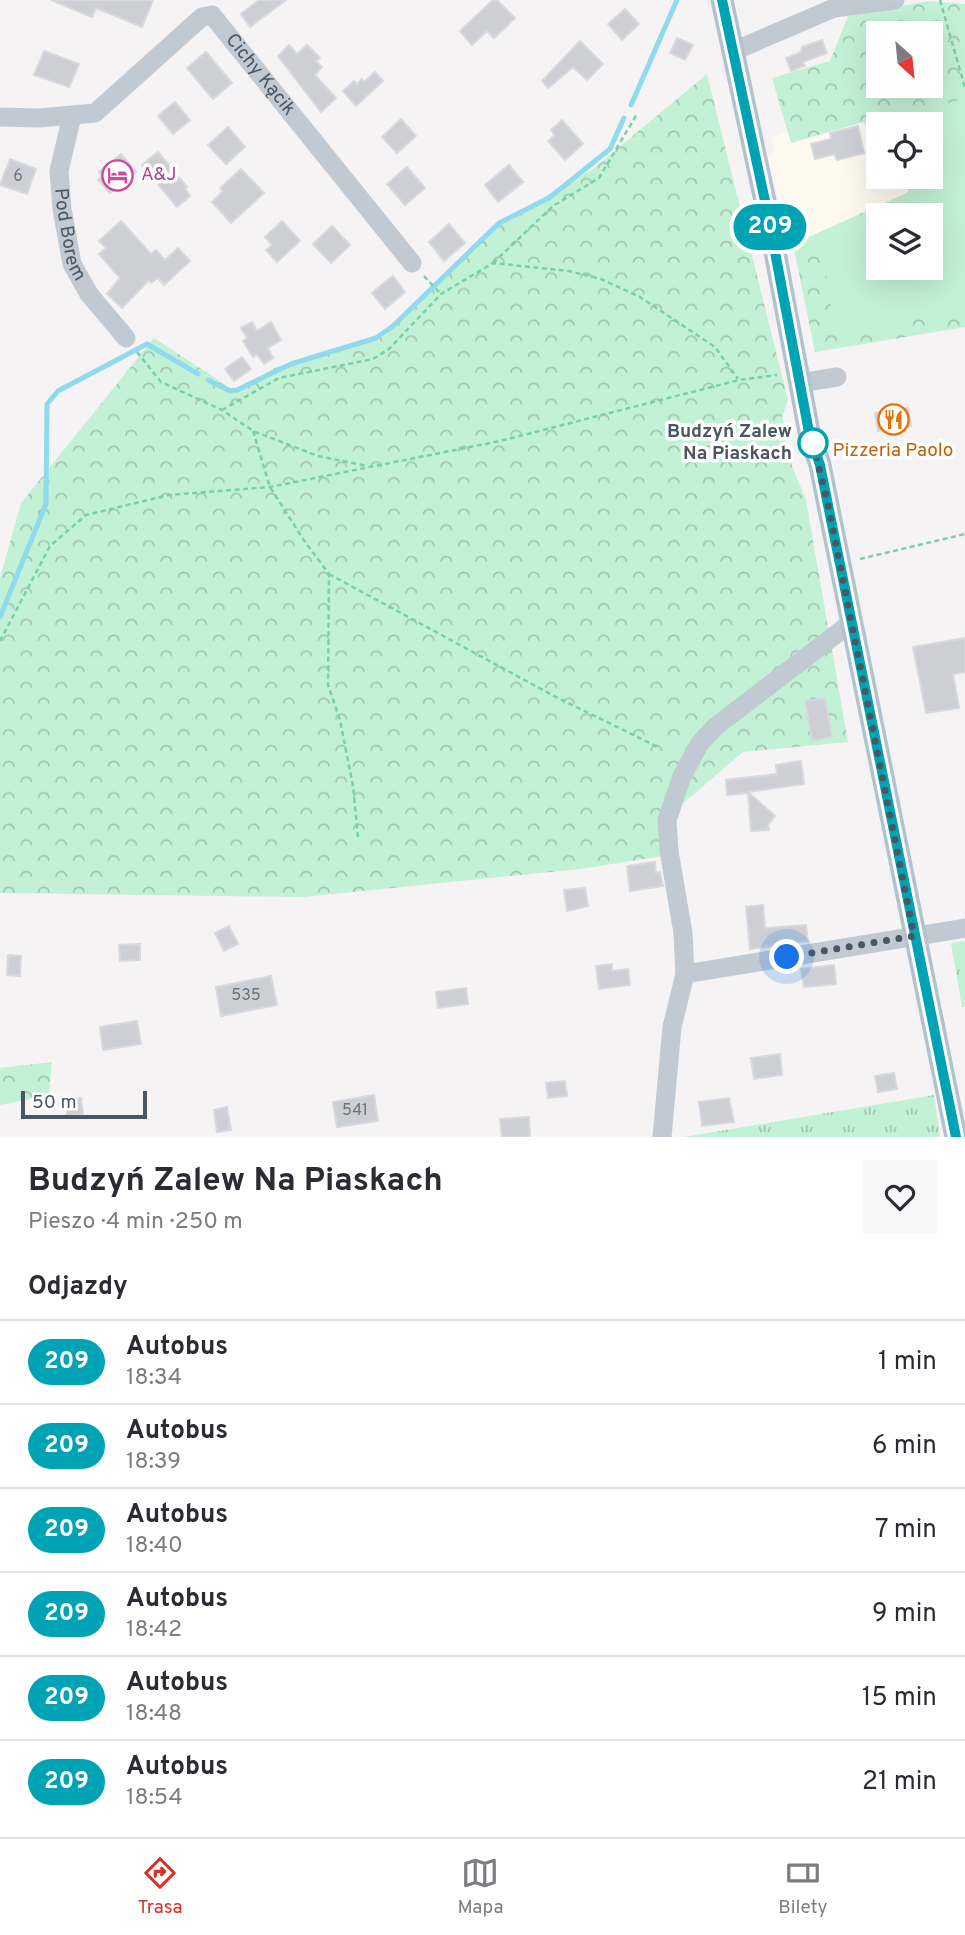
<!DOCTYPE html>
<html lang="pl">
<head>
<meta charset="utf-8">
<style>
	body { margin:0; font-family:Overpass,sans-serif; background:#f7f7f7; color:#2b2b33; height:100vh; display:flex; flex-direction:column; font-size:26px; white-space:nowrap }
	* { box-sizing:border-box; margin:0 }
	p { font-size:23px; color:#7c7c81 }
	.icon { flex:none; width:38px; height:38px; fill:none; stroke:currentColor; stroke-width:2; stroke-linecap:round; stroke-linejoin:round }
	.map { position:relative; height:1137px; overflow:hidden }
	.details { display:flex; flex-direction:column; background:#fff; flex:1 }
	.details>* { flex:none }
	.badge { padding:0 14px; border-radius:23px; font-size:24px; line-height:46px }
	.needle { width:46px; rotate:153deg }
	.buttons { position:absolute; left:866px; top:21px; display:grid; gap:14px }
	.buttons a { display:grid; place-items:center; width:77px; height:77px; border-radius:0px; background:#fff; box-shadow:0 7px 28px #0002; font-size:35px }
	.scale { position:absolute; left:21px; bottom:18px; width:126px; box-sizing:border-box; padding-left:7px; border:4px solid #4a5661; border-top:0; font-size:19px; line-height:24px; white-space:nowrap; color:#4a5661; -webkit-text-stroke:5px #fff; paint-order:stroke }
	.you { position:absolute; width:35px; height:35px; margin:-18px; border:5px solid #fff; border-radius:50%; background:#1a73e8; box-shadow:0 0 0 10px #1a73e833 }
	.map>.badge { position:absolute; translate:-50% -50%; box-shadow:0 0 0 4px #fff }
	h2 { padding:0 28px; font-size:26px; line-height:63px }
	.round { display:grid; place-items:center; flex:none; width:74px; height:74px; border-radius:0px; background:#f7f7f7 }
	.summary { display:flex; align-items:center; justify-content:space-between; height:119px; padding:0 28px }
	h1 { font-size:33px; font-weight:700; line-height:52px }
	ul { padding:0; list-style:none }
	li { display:flex; align-items:center; gap:21px; height:84px; padding:0 28px; border-top:2px solid #e1e1e2 }
	li div { flex:1 }
	li b { display:block; font-size:26px }
	li em { font-style:normal }
	li .badge { min-width:77px; font-weight:700; text-align:center }
	.tabs { display:flex; justify-content:space-around; align-items:center; height:98px; border-top:2px solid #e1e1e2; background:#fff; font-size:19px; color:#7c7c81 }
	.tabs a { display:grid; justify-items:center; gap:4px }
	.tabs .current { color:#d93025 }
	.map>svg:first-child { display:block }
	.commercial { fill:#fdf9ef }
	.grass { fill:url(#grass-tufts) }
	.forest { fill:url(#forest-crowns); fill-rule:evenodd }
	.garden { fill:#c3f1d5; fill-rule:evenodd }
	.lines { fill:none; stroke-linecap:round; stroke-linejoin:round }
	.stream { stroke:#90daee; stroke-width:5 }
	.building { fill:#cdcfd5; stroke:#d7d9de; stroke-width:2 }
	.path { stroke:#7ad0a6; stroke-width:2.5; stroke-dasharray:5 3.5; stroke-linecap:butt }
	.minor { stroke:#c1cad2; stroke-width:19 }
	.major { stroke:#b3c2d1; stroke-width:23 }
	.line-casing { stroke:#fff; stroke-width:16 }
	.line { stroke:#00a3b4; stroke-width:10 }
	.walk { stroke:#4a5661; stroke-width:7; stroke-dasharray:0 12.6 }
	.stop-dot { fill:#fff; stroke:#00a3b4; stroke-width:3.5 }
	.labels { text-anchor:middle; dominant-baseline:central; stroke-width:7; stroke-linejoin:round; paint-order:stroke }
	.number-label { font-size:16px; fill:#6b747e }
	.street-label { font-size:19px; fill:#4a5661; stroke:#fff }
	.hotel-label { font-size:19px; fill:#b23c85; stroke:#fff; text-anchor:start }
	.stop-label { font-size:19px; font-weight:bold; fill:#4a5661; stroke:#fff; text-anchor:end }
	.food-label { font-size:19px; fill:#c56008; stroke:#fff }
</style>
</head>
<body>
<div class="map">
<svg width="965" height="1137" viewBox="0 0 965 1137">
	<defs>
		<pattern id="grass-tufts" width="24" height="20" patternUnits="userSpaceOnUse" patternTransform="scale(1.75)"><rect width="24" height="20" fill="#c3f1d5"/><path d="M3 7l-1-3M5 7V3M7 7l1-3M15 17l-1-3M17 17v-4M19 17l1-3" fill="none" stroke="#a0c6b0"/></pattern>
		<pattern id="forest-crowns" width="20" height="18" patternUnits="userSpaceOnUse" patternTransform="scale(1.75)"><rect width="20" height="18" fill="#c3f1d5"/><path d="M2 6a3 3 0 1 1 6 0M12 15a3 3 0 1 1 6 0" fill="none" stroke="#a0c6b0"/></pattern>
	</defs>
	<rect width="100%" height="100%" fill="#f5f3f3"/>
	<!-- commercial -->
	<path class="commercial" d="M864 122 878 144V177H900L910 191 793 244 766 156 774 152 771 138 787 131 792 143Z"/>
	<!-- grass -->
	<path class="grass" d="M965 941V1007H962L951 943Z
		M934 1095 940 1137H684Z"/>
	<!-- forest -->
	<path class="forest" d="M929 1 965 4V327L815 352 793 244 909 192 900 177H931V124H878V144L863 122 791 143 772 78 830 61 848 16ZM878 33H931V86H878ZM878 215H931V268H878Z
		M707 74 788 400 782 416 792 466 806 500 848 742 743 752 673 812 663 856 580 869 303 897 0 893V578L21 503 154 338 235 391 276 367 384 336 503 220 593 169Z
		M52 1062 49 1095 0 1105V1068Z"/>
	<!-- garden -->
	<path class="garden" d="M963 99 965 107V309L836 337 820 238 910 191 902 177H931V124H879ZM878 215H931V268H878Z"/>
	<g class="lines">
		<!-- stream -->
		<path class="stream" d="M631 105 677 0
			M208 380 230 391 237 390 291 364 376 338 393 326 499 223 549 198 610 149 624 118
			M0 617 46 504 47 404 58 391 147 344 198 374"/>
	</g>
	<!-- building -->
	<path class="building" d="M51 0H153L142 27 96 8 92 17Z
		M259 0H286L250 27 241 14Z
		M493 0H497L515 18 494 38 487 31 472 45 460 31Z
		M625 9 639 24 622 40 608 24Z
		M677 38 693 45 685 60 670 53Z
		M822 40 827 53 803 62 805 66 791 71 786 58 800 53 802 47Z
		M580 41 603 64 587 80 573 67 548 88 542 81Z
		M289 45 297 54 307 45 320 58 316 61 322 67 315 75 336 98 321 112 278 56Z
		M44 51 79 64 69 87 34 75Z
		M206 52 232 83 213 99 187 68Z
		M375 72 383 81 356 106 343 91 354 81 357 84 362 79 364 82Z
		M175 102 190 120 173 134 158 116Z
		M401 119 416 136 397 153 382 137Z
		M562 120 583 144 565 160 548 141 555 135 551 130Z
		M858 126 864 153 837 160 834 154 815 159 811 144 831 139 830 133Z
		M228 127 245 147 226 164 208 145Z
		M158 152 187 187 185 189 190 196 177 207 142 165Z
		M121 154 136 172 110 193 98 180 102 176 99 172Z
		M10 159 36 169 27 194 0 185Z
		M509 165 523 182 498 202 485 185Z
		M407 167 425 188 405 205 387 184Z
		M241 169 264 193 231 223 212 202 223 191 220 188Z
		M121 221 151 254 156 250 165 260 178 248 190 261 164 285 158 278 151 283 149 280 122 308 107 294 120 278 99 254 106 248 99 241Z
		M282 221 300 241 277 262 266 250 272 245 265 237Z
		M449 224 465 243 444 261 429 242Z
		M332 226 350 245 331 263 313 244Z
		M393 276 405 292 385 309 372 293Z
		M252 322 257 331 271 322 281 340 268 348 273 358 264 364 257 354 253 357 243 341 247 338 241 328Z
		M242 357 251 369 234 381 225 369Z
		M908 408 911 426 878 431 875 413Z
		M965 638V672L953 674 959 708 926 713 913 647Z
		M825 698 832 737 812 741 805 701Z
		M801 761 804 784 748 792 775 816 768 825 769 830 751 831 748 793 727 795 726 780 777 774 776 765Z
		M655 862 656 873 660 872 663 886 630 891 627 866Z
		M585 888 588 906 567 911 564 890Z
		M763 905 765 928 806 925 808 941 750 949 746 907Z
		M229 926 238 944 224 951 215 933Z
		M140 944V960L120 961 119 945Z
		M8 955 21 956 20 976 7 975Z
		M612 964V971L628 969 630 985 599 989 596 966Z
		M834 965 836 984 804 987 801 969Z
		M271 976 277 1005 221 1016 216 987Z
		M466 988 468 1004 438 1008 436 992Z
		M137 1021 141 1044 103 1050 100 1027Z
		M780 1054 782 1075 754 1079 751 1058Z
		M894 1073 897 1089 878 1092 875 1076Z
		M565 1081 567 1096 548 1098 546 1083Z
		M374 1095 378 1121 337 1127 333 1102Z
		M81 1098 83 1114 67 1116 65 1100Z
		M729 1098 734 1122 702 1126 699 1102Z
		M227 1107 231 1130 217 1132 214 1110Z
		M529 1117 530 1137H502L500 1119Z"/>
	<g class="lines">
		<!-- path -->
		<path class="path" d="M940 0 965 88
			M493 263 553 206 599 178 637 114
			M424 276 441 294
			M137 352 161 382 222 410 253 431 318 456 367 466
			M222 410 279 378 373 359 389 349 441 294 493 263 569 271 601 279 640 297 715 347 738 379
			M253 431 270 487 303 539 329 574 328 685 340 720 353 786 358 837
			M860 559 965 534
			M329 574 554 696 660 748
			M0 641 50 546 86 515 169 495 270 487 500 441 739 380 777 375"/>
		<!-- minor -->
		<g class="minor">
			<path d="M734 51 834 8 895 0"/>
			<path id="s1" d="M72 116 59 171 62 209 72 264 89 294 126 338"/>
			<path id="s2" d="M0 117 39 118 95 113 202 17 212 15 412 263"/>
			<path d="M799 383 837 377"/>
			<path d="M685 974 965 928"/>
			<path d="M662 1137 672 1027 685 974 683 933 669 851 667 820 682 776 700 743 715 727 852 622"/>
		</g>
		<!-- major -->
		<path class="major" d="M722 0 768 215 809 432 820 465 828 505 956 1137"/>
	</g>
	<g class="lines">
		<defs>
			<path id="line" d="M722 0 768 215 809 432 820 465 828 505 956 1137"/>
		</defs>
		<!-- line casing -->
		<use href="#line" class="line-casing"/>
		<!-- line -->
		<use href="#line" class="line"/>
		<!-- walk -->
		<path class="walk" d="M787 957 914 936 828 505 813 443"/>
	</g>
	<!-- icons -->
	<defs>
		<symbol id="hotel-ring" viewBox="-11 -11 22 22"><circle r="9.5" fill="#fff" stroke="#d1479c" stroke-width="1.5"/><path d="M-6-4.5h1.5V1H6V5H4.5V3h-9V5H-6ZM-4 0a1.8 1.8 0 1 1 3.6 0ZM.5 0V-2.5h3Q6-2.5 6 0Z" fill="#d1479c"/></symbol>
		<symbol id="restaurant-ring" viewBox="-11 -11 22 22"><circle r="9.5" fill="#fff" stroke="#e8710a" stroke-width="1.5"/><path d="M-5-6h1v4h1v-4h1v4h1v-4h1v5L-1.5 .5V6h-2V.5L-5-1ZM5-6V6H3V1.5H1.5Q1.5-4 5-6Z" fill="#e8710a"/></symbol>
	</defs>
	<g fill-rule="evenodd">
		<use href="#hotel-ring" x="100" y="158" width="35" height="35"/>
		<use href="#restaurant-ring" x="876" y="402" width="35" height="35"/>
	</g>
	<!-- markers -->
	<circle class="stop-dot" cx="813" cy="443" r="14"/>
	<g class="labels">
		<!-- number labels -->
		<g class="number-label">
			<text x="18" y="177">6</text>
			<text x="246" y="996">535</text>
			<text x="355" y="1111">541</text>
		</g>
		<!-- street labels -->
		<g class="street-label">
			<text stroke="none"><textPath href="#s2" startOffset="326">Cichy Kącik</textPath></text>
			<text stroke="none"><textPath href="#s1" startOffset="121">Pod Borem</textPath></text>
		</g>
		<!-- hotel labels -->
		<g class="hotel-label">
			<text x="141" y="175">A&amp;J</text>
		</g>
		<!-- stop labels -->
		<g class="stop-label">
			<text x="792" y="432">Budzyń Zalew<tspan x="792" dy="22">Na Piaskach</tspan></text>
		</g>
		<!-- food labels -->
		<g class="food-label">
			<text x="893" y="451">Pizzeria Paolo</text>
		</g>
	</g>
</svg>
<div class="buttons">
<a><svg class="needle" viewBox="-14 -14 28 28"><path d="M0-13l5 13h-10z" fill="#e53935"/><path d="M0 13l5-13h-10z" fill="#7c7c81"/></svg></a>
<a><svg class="icon" aria-label="locate" viewBox="0 0 24 24"><circle cx="12" cy="12" r="6"/><path d="M12 2v4M12 18v4M2 12h4M18 12h4"/></svg></a>
<a><svg class="icon" aria-label="layers" viewBox="0 0 24 24"><path d="M12 4l9 5-9 5-9-5zM3 14l9 5 9-5"/></svg></a>
</div>
<div class="scale">50 m</div>
<div class="you" style="left:787px;top:957px"></div>
<b class="badge" style="left:770px;top:227px;background:#00a3b4;color:#fff">209</b>
</div>
<section class="details">
<div class="summary"><div><h1>Budzyń Zalew Na Piaskach</h1><p>Pieszo · 4 min · 250 m</p></div><a class="round"><svg class="icon" aria-label="heart" viewBox="0 0 24 24"><path d="M12 20l-8-8c-3-5 5-10 8-4 3-6 11-1 8 4z"/></svg></a></div>
<h2>Odjazdy</h2>
<ul>
<li><span class="badge" style="background:#00a3b4;color:#fff">209</span><div><b>Autobus</b><p>18:34</p></div><em>1 min</em></li>
<li><span class="badge" style="background:#00a3b4;color:#fff">209</span><div><b>Autobus</b><p>18:39</p></div><em>6 min</em></li>
<li><span class="badge" style="background:#00a3b4;color:#fff">209</span><div><b>Autobus</b><p>18:40</p></div><em>7 min</em></li>
<li><span class="badge" style="background:#00a3b4;color:#fff">209</span><div><b>Autobus</b><p>18:42</p></div><em>9 min</em></li>
<li><span class="badge" style="background:#00a3b4;color:#fff">209</span><div><b>Autobus</b><p>18:48</p></div><em>15 min</em></li>
<li><span class="badge" style="background:#00a3b4;color:#fff">209</span><div><b>Autobus</b><p>18:54</p></div><em>21 min</em></li>
</ul>
</section>
<nav class="tabs">
<a class="current"><svg class="icon" aria-label="directions" viewBox="0 0 24 24"><path d="M12 3l9 9-9 9-9-9zM9 14v-3h6M13 9l2 2-2 2"/></svg>Trasa</a>
<a><svg class="icon" aria-label="map" viewBox="0 0 24 24"><path d="M3 6l6-2 6 2 6-2v14l-6 2-6-2-6 2zM9 4v14M15 6v14"/></svg>Mapa</a>
<a><svg class="icon" aria-label="tickets" viewBox="0 0 24 24"><path d="M3 7h18v10H3zM15 7v10"/></svg>Bilety</a>
</nav>
</body>
</html>
